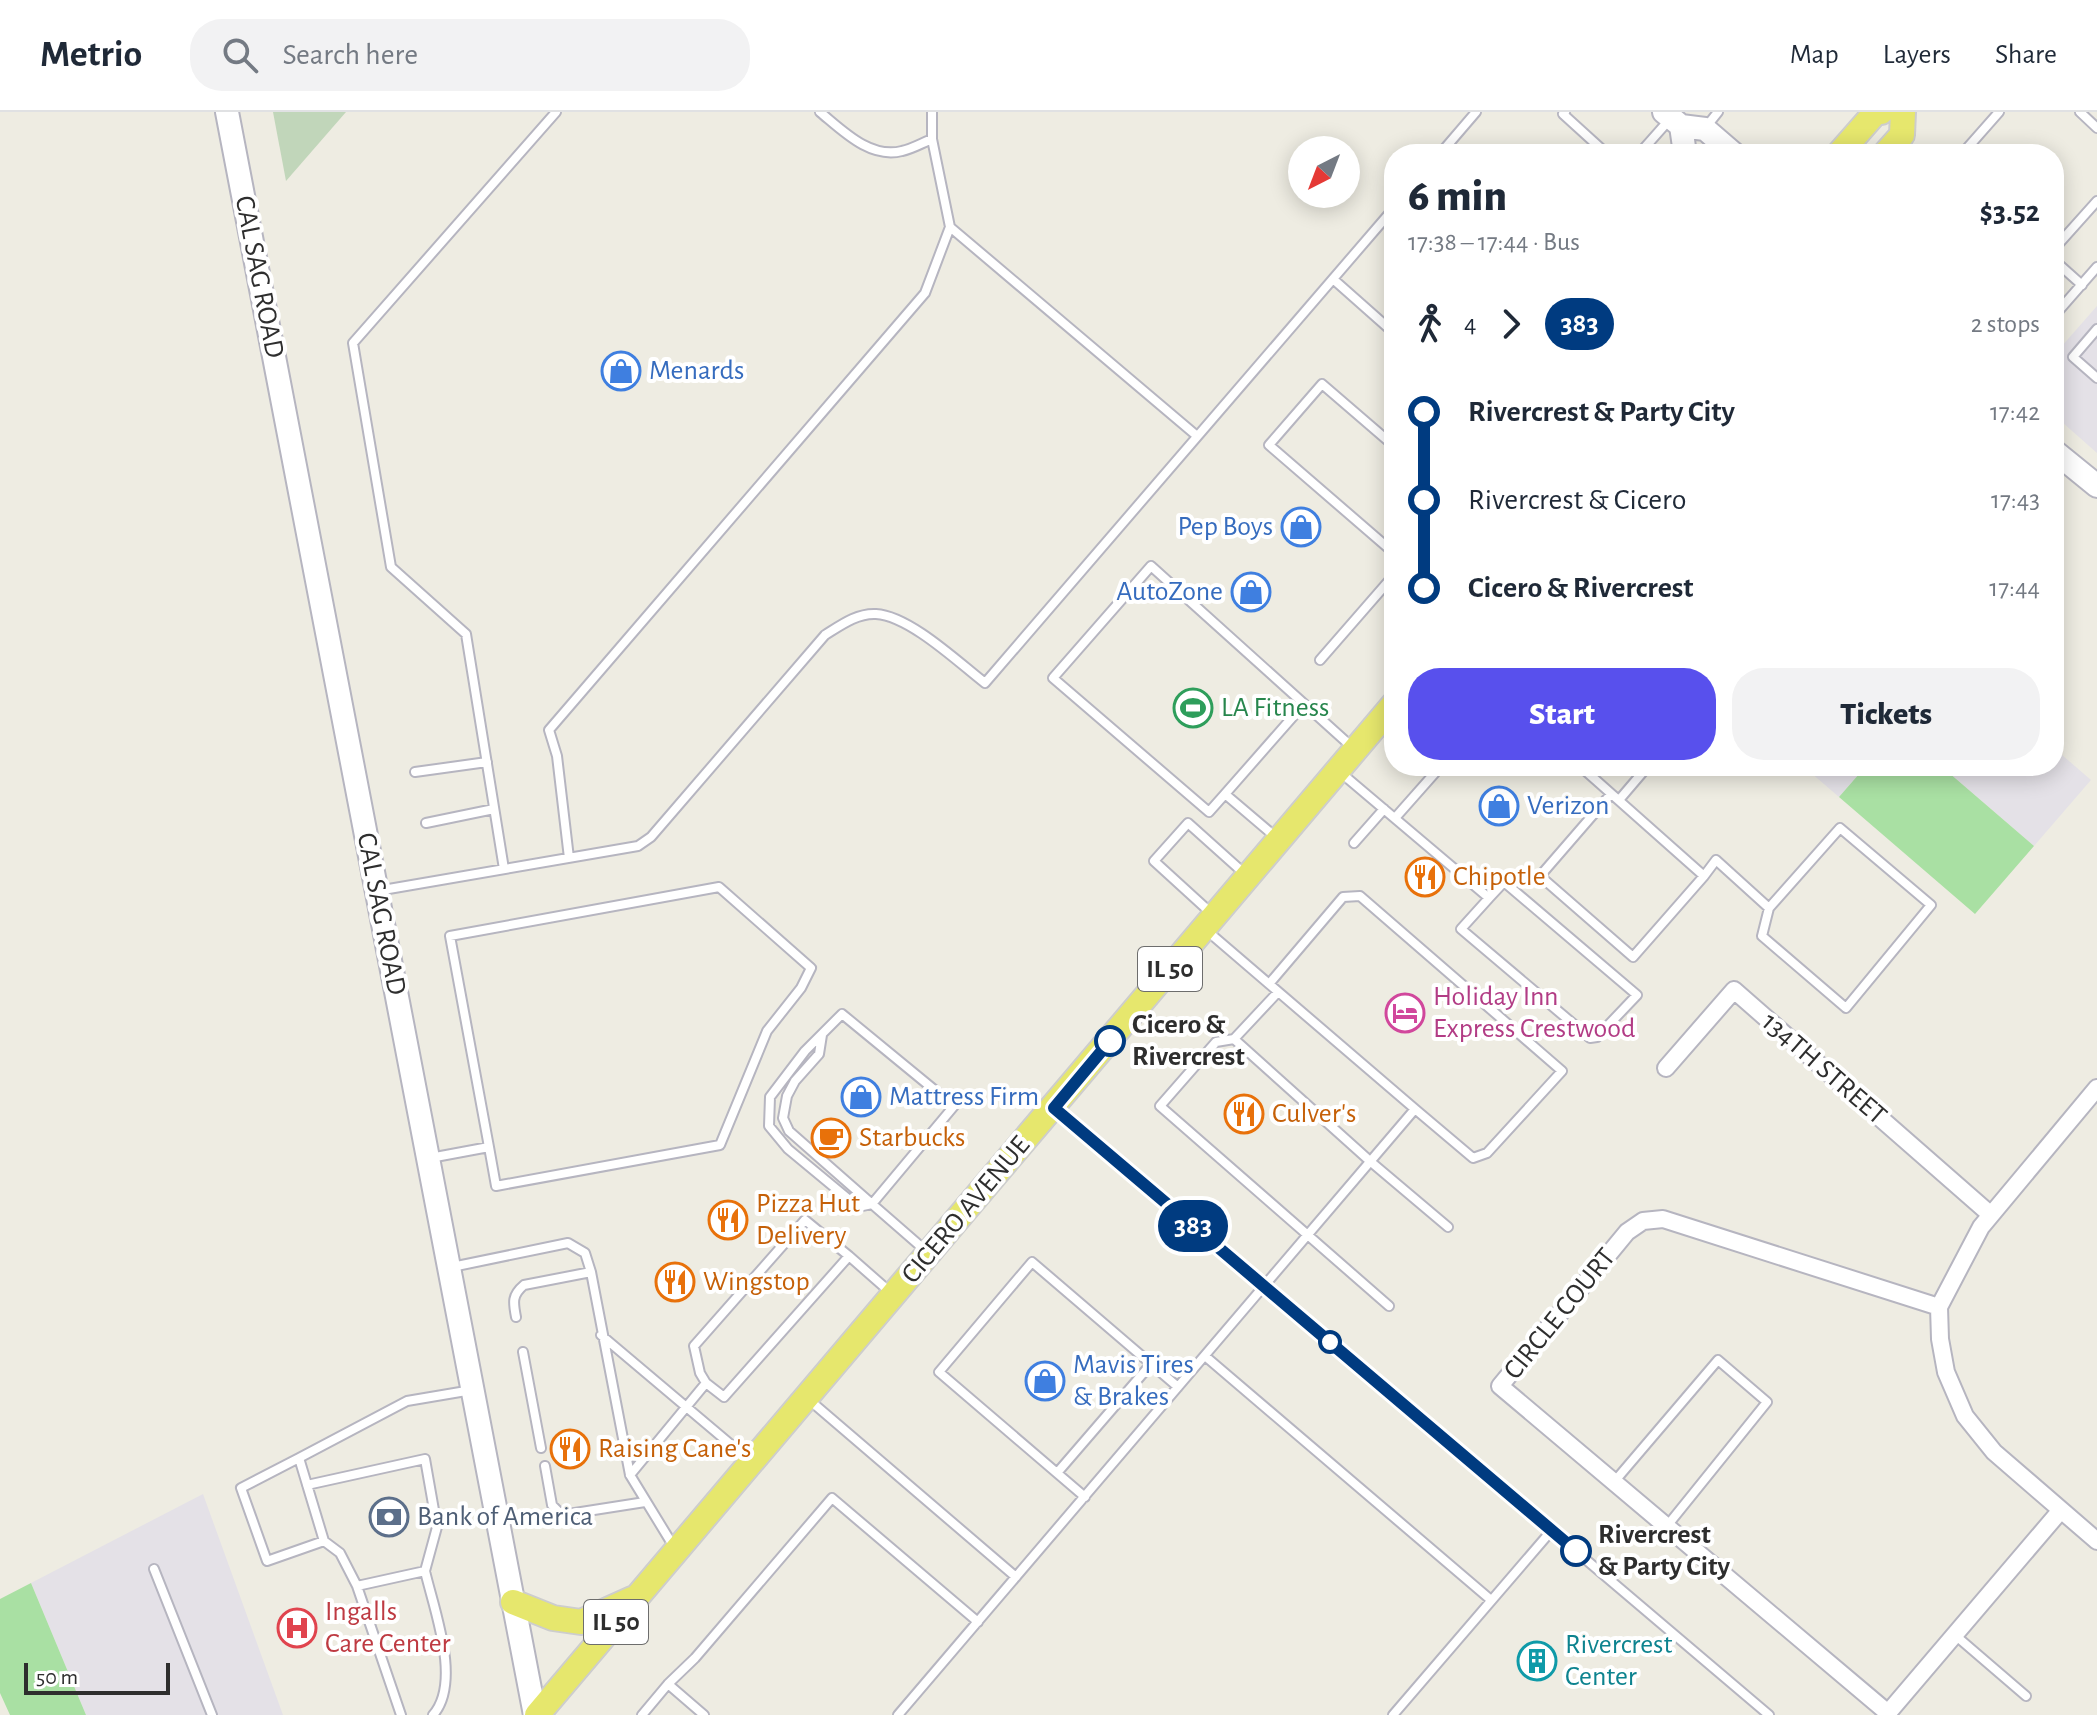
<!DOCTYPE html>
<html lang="en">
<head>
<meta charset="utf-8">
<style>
	body { margin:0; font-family:"Alegreya Sans",sans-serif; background:#f2f2f3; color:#1f2937; height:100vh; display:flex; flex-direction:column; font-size:30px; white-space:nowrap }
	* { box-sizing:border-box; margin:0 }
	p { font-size:26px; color:#747a83 }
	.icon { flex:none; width:44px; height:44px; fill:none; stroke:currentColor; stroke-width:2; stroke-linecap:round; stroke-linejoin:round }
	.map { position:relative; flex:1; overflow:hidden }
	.panel { position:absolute; left:1384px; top:32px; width:680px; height:632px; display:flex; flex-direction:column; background:#fff; border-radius:32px; box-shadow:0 4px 20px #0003 }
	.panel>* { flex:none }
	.badge { padding:0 16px; border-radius:26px; font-size:28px; line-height:52px }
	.needle { width:52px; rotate:222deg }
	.tools { position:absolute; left:1288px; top:24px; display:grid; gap:16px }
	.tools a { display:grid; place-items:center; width:72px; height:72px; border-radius:50%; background:#fff; box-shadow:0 4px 20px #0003; font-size:40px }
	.scale { position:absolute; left:24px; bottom:20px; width:146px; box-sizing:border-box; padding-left:8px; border:4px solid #2e2e2e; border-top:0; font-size:22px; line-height:28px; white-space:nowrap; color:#2e2e2e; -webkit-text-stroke:6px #fff; paint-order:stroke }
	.map>.badge { position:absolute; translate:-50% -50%; box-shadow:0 0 0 4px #fff }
	.legs { display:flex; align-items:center; gap:12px; height:88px; padding:0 24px; font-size:26px }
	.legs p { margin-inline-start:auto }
	.summary { display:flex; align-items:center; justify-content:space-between; height:136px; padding:0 24px }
	h1 { font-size:44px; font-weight:800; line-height:60px }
	.button { display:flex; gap:16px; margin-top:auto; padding:16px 24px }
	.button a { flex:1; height:92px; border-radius:32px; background:#5850ed; color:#fff; font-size:32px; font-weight:800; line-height:92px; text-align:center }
	.button a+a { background:#f2f2f3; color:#1f2937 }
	ul { padding:0 24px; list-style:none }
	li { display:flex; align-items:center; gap:28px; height:88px; font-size:30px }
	li i { display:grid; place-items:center; width:12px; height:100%; margin:0 10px; background:currentColor }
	li i::after { content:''; width:20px; height:20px; margin:-10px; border:6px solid; border-radius:50%; background:#fff }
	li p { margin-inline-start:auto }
	li:first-child i { background:linear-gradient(#0000 50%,currentColor 0) }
	li:last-child i { background:linear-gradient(currentColor 50%,#0000 0) }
	header { display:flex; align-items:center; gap:48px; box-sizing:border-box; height:112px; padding:0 40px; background:#fff; border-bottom:2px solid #e0e1e3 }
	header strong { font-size:38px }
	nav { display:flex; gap:44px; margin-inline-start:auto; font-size:28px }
	.search { width:560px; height:72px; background:#f2f2f3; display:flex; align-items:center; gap:20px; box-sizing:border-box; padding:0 28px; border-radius:32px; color:#747a83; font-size:30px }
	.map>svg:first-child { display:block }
	.industrial { fill:#e4e1e7 }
	.green { fill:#a9e0a3 }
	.cemetery { fill:#c1d6ba }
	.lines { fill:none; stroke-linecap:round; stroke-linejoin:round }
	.lane-casing { stroke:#b6b5c0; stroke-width:12 }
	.street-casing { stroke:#b6b5c0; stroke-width:20 }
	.secondary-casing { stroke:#b6b5c0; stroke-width:26 }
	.primary-casing { stroke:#cdcdcd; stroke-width:28 }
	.lane { stroke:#fff; stroke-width:8 }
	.street { stroke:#fff; stroke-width:16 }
	.secondary { stroke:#fff; stroke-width:22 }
	.primary { stroke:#e6e76d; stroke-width:24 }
	.line-1-casing { stroke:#fff; stroke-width:18 }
	.line-1 { stroke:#003b80; stroke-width:12 }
	.stop-1-dot { fill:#fff; stroke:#003b80; stroke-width:4 }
	.labels { text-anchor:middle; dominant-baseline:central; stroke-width:8; stroke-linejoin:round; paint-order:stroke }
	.shield { fill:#fff; stroke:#6d6d6d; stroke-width:2 }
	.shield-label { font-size:26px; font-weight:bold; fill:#2e2e2e }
	.street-label { font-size:28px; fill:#2e2e2e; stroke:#fff }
	.shop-label { font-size:28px; fill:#366cbe; stroke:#fff; text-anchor:start }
	.leisure-label { font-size:28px; fill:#27864d; stroke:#fff; text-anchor:start }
	.food-label { font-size:28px; fill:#c56008; stroke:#fff; text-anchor:start }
	.hotel-label { font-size:28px; fill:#b23c85; stroke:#fff; text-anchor:start }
	.stop-label { font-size:28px; font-weight:bold; fill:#2e2e2e; stroke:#fff; text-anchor:start }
	.service-label { font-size:28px; fill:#4e5e75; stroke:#fff; text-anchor:start }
	.health-label { font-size:28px; fill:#be3a42; stroke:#fff; text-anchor:start }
	.culture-label { font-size:28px; fill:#0d838f; stroke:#fff; text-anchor:start }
</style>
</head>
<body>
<header>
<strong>Metrio</strong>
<div class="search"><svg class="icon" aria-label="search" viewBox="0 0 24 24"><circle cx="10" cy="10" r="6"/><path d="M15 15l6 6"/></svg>Search here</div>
<nav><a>Map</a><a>Layers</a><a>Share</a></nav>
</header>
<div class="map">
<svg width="2097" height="1603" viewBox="0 0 2097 1603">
	<rect width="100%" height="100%" fill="#eeece2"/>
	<!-- industrial -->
	<path class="industrial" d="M2097 194V341L2054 303V243Z
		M2054 636 2091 668 2034 734 1941 654H2054Z
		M1803 654H1866L1839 685Z
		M203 1382 283 1603H86L31 1471Z"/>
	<!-- green -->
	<path class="green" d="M1866 654H1941L2034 734 1975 802 1839 685Z
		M31 1471 86 1603H10L0 1581V1487Z"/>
	<!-- cemetery -->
	<path class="cemetery" d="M273 0H346L286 69Z"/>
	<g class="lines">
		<defs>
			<path id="lane" d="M820 0C843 19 870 47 902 39 912 37 922 31 932 27
				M932 0V27L950 115 1197 324
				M1565 0 1563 2 1607 42
				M2080 0 2097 16
				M1706 15 1718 0
				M1440 42 1476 0
				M1639 42 1670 7
				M1962 42 1999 0
				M2054 137 2097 89
				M2054 148 2082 173
				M1333 167 1394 221
				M2054 204 2097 155
				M2097 217 2073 245 2097 266
				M1394 334 1322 272 1269 333 1394 441
				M1320 548 1394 463
				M1580 654 1704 764 1716 748 1769 796 1840 716 1931 793 1846 896 1762 824 1769 796
				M415 660 487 650
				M1340 660 1489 786 1504 770 1637 883 1597 925 1590 926 1461 817 1489 786
				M1225 682 1304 592
				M1611 682 1540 764 1633 845 1704 764
				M1619 688 1648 654
				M1395 706 1441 654
				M426 711 494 697
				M1278 727 1225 682 1209 700 1053 566 1151 454 1352 635
				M1354 731 1384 697
				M569 746 557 644 549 618 925 181 950 115
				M504 757 466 522 391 455 353 231 556 0
				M377 779 638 734 651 725 825 523C841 513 857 501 876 502 910 504 959 551 985 571L1394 96
				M1211 801 1154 749 1188 711 1246 763
				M1269 872 1343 785 1360 784 1562 959 1487 1041 1473 1046 1415 997
				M1278 880 1234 927 1216 930 1160 994 1389 1194
				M822 923 819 942 795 969 787 984 783 1006 789 1019 872 1092
				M1234 927 1371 1050 1448 1115
				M1056 998 1769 1603
				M430 1046 489 1035 450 824 719 775 811 856 801 876 767 919 720 1033 496 1074 489 1035
				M872 1092 858 1095 788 1037 769 1014 770 985 805 939 842 902 954 994 872 1092 926 1139
				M452 1155 568 1131 585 1141 591 1160 630 1363 674 1435
				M516 1205C513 1190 512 1183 524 1173L591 1160
				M601 1223 748 1347
				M523 1240 541 1336
				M1205 1244 1491 1488
				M706 1271 700 1261 694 1234 805 1108 849 1144
				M807 1286 1016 1465
				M299 1346 241 1376 267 1449 324 1429
				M545 1354 552 1393 562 1403 645 1390
				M1057 1361 1151 1252
				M630 1363 706 1271 724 1285 849 1144 890 1180
				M1614 1370 1718 1248 1767 1290 1667 1414
				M307 1373 425 1347 437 1415 425 1459
				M1085 1385 939 1260 1032 1150 1178 1275
				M154 1457 212 1603
				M357 1474 401 1603
				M1955 1523 2026 1584
				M668 1572 704 1603
				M433 1603C462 1570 434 1498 425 1459L357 1474 340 1441 324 1429 299 1346 407 1289 472 1278
				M642 1603 668 1572 695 1546 832 1386 978 1510
				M898 1603 1415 997 1205 817
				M1393 1603 1552 1418"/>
			<path id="street" d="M1666 956 1734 878 1991 1103
				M2097 976 1981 1115 1939 1195 1940 1227 1946 1260 1965 1304 1994 1340 2097 1429
				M1939 1195 1663 1107 1643 1109 1627 1120 1500 1274 1888 1601 2061 1398"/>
			<path id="secondary" d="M227 0 535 1603
				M1664 0 1681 14 1705 17 1734 42
				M1681 14 1685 42
				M2054 339 2097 374"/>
			<path id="primary" d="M1839 42 1875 1 1881 0
				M1885 42 1902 23 1903 0
				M513 1490 553 1506 581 1510 632 1487
				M537 1603 1394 592"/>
		</defs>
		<!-- lane casing -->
		<use href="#lane" class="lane-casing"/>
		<!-- street casing -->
		<use href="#street" class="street-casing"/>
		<!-- secondary casing -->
		<use href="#secondary" class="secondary-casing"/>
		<!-- primary casing -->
		<use href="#primary" class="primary-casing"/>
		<!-- lane -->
		<use href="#lane" class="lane"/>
		<!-- street -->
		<use href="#street" class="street"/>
		<!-- secondary -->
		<use href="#secondary" class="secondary"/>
		<!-- primary -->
		<use href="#primary" class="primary"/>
	</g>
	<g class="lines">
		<defs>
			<path id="line-1" d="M1110 929 1054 996 1576 1439"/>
		</defs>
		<!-- line-1 casing -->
		<use href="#line-1" class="line-1-casing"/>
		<!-- line-1 -->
		<use href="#line-1" class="line-1"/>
	</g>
	<!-- icons -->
	<defs>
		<symbol id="shop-ring" viewBox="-11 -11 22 22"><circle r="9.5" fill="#fff" stroke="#3f7fe0" stroke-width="1.5"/><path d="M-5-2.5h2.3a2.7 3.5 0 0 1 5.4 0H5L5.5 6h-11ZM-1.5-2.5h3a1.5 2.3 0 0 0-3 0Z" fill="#3f7fe0"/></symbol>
		<symbol id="stadium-ring" viewBox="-11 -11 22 22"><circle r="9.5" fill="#fff" stroke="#2e9e5b" stroke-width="1.5"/><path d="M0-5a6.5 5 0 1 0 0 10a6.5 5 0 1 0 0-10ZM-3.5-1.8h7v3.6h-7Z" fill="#2e9e5b"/></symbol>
		<symbol id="restaurant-ring" viewBox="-11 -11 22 22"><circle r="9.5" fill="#fff" stroke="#e8710a" stroke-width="1.5"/><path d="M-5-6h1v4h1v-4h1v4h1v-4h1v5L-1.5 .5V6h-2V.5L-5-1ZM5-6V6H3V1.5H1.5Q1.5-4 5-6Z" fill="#e8710a"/></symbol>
		<symbol id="hotel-ring" viewBox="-11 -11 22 22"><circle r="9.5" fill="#fff" stroke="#d1479c" stroke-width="1.5"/><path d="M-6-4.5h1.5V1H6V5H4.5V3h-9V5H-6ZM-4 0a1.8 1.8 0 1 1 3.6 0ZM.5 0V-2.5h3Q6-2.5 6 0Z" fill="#d1479c"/></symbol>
		<symbol id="cafe-ring" viewBox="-11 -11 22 22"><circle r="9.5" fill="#fff" stroke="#e8710a" stroke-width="1.5"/><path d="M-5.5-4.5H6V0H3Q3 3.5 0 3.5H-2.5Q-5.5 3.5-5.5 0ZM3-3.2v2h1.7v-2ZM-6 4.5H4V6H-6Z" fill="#e8710a"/></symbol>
		<symbol id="bank-ring" viewBox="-11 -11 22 22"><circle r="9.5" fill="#fff" stroke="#5c6f8a" stroke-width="1.5"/><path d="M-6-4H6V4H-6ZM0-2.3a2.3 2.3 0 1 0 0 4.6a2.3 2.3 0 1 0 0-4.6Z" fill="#5c6f8a"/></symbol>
		<symbol id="hospital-ring" viewBox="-11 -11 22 22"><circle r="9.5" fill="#fff" stroke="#e0444e" stroke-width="1.5"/><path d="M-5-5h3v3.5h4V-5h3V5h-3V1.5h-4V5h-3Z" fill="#e0444e"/></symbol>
		<symbol id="building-ring" viewBox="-11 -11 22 22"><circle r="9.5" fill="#fff" stroke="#0f9aa8" stroke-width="1.5"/><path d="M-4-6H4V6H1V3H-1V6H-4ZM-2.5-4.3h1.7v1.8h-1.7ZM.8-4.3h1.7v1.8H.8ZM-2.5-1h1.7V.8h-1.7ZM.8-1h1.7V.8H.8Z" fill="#0f9aa8"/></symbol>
	</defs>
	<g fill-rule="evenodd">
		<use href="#shop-ring" x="599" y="237" width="44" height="44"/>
		<use href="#shop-ring" x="1279" y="393" width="44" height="44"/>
		<use href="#shop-ring" x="1229" y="458" width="44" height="44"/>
		<use href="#stadium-ring" x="1171" y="574" width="44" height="44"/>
		<use href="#shop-ring" x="1477" y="672" width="44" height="44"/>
		<use href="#restaurant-ring" x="1403" y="743" width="44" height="44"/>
		<use href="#hotel-ring" x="1383" y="879" width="44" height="44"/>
		<use href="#shop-ring" x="839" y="963" width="44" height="44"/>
		<use href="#restaurant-ring" x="1222" y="980" width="44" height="44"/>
		<use href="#cafe-ring" x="809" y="1004" width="44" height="44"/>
		<use href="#restaurant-ring" x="706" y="1086" width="44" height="44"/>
		<use href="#restaurant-ring" x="653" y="1148" width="44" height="44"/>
		<use href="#shop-ring" x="1023" y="1247" width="44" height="44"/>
		<use href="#restaurant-ring" x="548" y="1315" width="44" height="44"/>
		<use href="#bank-ring" x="367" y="1383" width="44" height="44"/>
		<use href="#hospital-ring" x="275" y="1494" width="44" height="44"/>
		<use href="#building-ring" x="1515" y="1527" width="44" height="44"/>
	</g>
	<!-- markers -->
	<g class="stop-1-dot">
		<circle cx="1110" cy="929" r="14"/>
		<circle cx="1330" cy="1230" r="10"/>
		<circle cx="1576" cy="1439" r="14"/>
	</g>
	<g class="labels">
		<!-- shield labels -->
		<g class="shield">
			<rect x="1138" y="835" width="64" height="44" rx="6"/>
			<rect x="584" y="1488" width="64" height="44" rx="6"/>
		</g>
		<g class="shield-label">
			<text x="1170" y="857">IL 50</text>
			<text x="616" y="1510">IL 50</text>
		</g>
		<!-- street labels -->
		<g class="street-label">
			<text transform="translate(259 165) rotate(79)">CAL SAG ROAD</text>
			<text transform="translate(381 802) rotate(79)">CAL SAG ROAD</text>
			<text transform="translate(1824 957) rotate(41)">134TH STREET</text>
			<text transform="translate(966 1098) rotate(-50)">CICERO AVENUE</text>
			<text transform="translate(1560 1202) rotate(-51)">CIRCLE COURT</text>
		</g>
		<!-- shop labels -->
		<g class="shop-label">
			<text x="649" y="259">Menards</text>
			<text x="1273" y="415" text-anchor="end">Pep Boys</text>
			<text x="1223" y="480" text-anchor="end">AutoZone</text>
			<text x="1527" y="694">Verizon</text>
			<text x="889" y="985">Mattress Firm</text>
			<text x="1073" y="1253">Mavis Tires<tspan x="1073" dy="32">&amp; Brakes</tspan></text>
		</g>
		<!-- leisure labels -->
		<g class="leisure-label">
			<text x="1221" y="596">LA Fitness</text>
		</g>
		<!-- food labels -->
		<g class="food-label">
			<text x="1453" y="765">Chipotle</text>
			<text x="1272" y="1002">Culver's</text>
			<text x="859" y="1026">Starbucks</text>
			<text x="756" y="1092">Pizza Hut<tspan x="756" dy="32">Delivery</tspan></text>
			<text x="703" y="1170">Wingstop</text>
			<text x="598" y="1337">Raising Cane's</text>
		</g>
		<!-- hotel labels -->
		<g class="hotel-label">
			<text x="1433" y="885">Holiday Inn<tspan x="1433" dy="32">Express Crestwood</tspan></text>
		</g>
		<!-- stop labels -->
		<g class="stop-label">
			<text x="1132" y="913">Cicero &amp;<tspan x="1132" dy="32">Rivercrest</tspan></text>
			<text x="1598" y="1423">Rivercrest<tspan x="1598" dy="32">&amp; Party City</tspan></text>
		</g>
		<!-- service labels -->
		<g class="service-label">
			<text x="417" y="1405">Bank of America</text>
		</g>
		<!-- health labels -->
		<g class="health-label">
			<text x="325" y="1500">Ingalls<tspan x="325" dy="32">Care Center</tspan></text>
		</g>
		<!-- culture labels -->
		<g class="culture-label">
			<text x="1565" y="1533">Rivercrest<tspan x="1565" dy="32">Center</tspan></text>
		</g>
	</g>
</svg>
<div class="tools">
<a><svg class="needle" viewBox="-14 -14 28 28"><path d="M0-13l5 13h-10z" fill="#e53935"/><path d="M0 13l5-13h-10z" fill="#747a83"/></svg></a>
</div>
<div class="scale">50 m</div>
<b class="badge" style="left:1193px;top:1114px;background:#003b80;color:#fff">383</b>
<section class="panel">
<div class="summary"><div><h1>6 min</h1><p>17:38 – 17:44 · Bus</p></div><b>$3.52</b></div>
<div class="legs"><svg class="icon" aria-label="walk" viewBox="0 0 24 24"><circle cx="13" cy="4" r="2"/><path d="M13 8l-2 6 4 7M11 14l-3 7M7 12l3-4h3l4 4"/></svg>4<svg class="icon" aria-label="forward" viewBox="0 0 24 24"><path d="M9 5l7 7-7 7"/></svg><b class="badge" style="background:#003b80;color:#fff">383</b><p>2 stops</p></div>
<ul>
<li><i style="color:#003b80"></i><b>Rivercrest &amp; Party City</b><p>17:42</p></li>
<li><i style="color:#003b80"></i><span>Rivercrest &amp; Cicero</span><p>17:43</p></li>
<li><i style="color:#003b80"></i><b>Cicero &amp; Rivercrest</b><p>17:44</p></li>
</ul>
<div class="button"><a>Start</a><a>Tickets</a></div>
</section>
</div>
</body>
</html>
